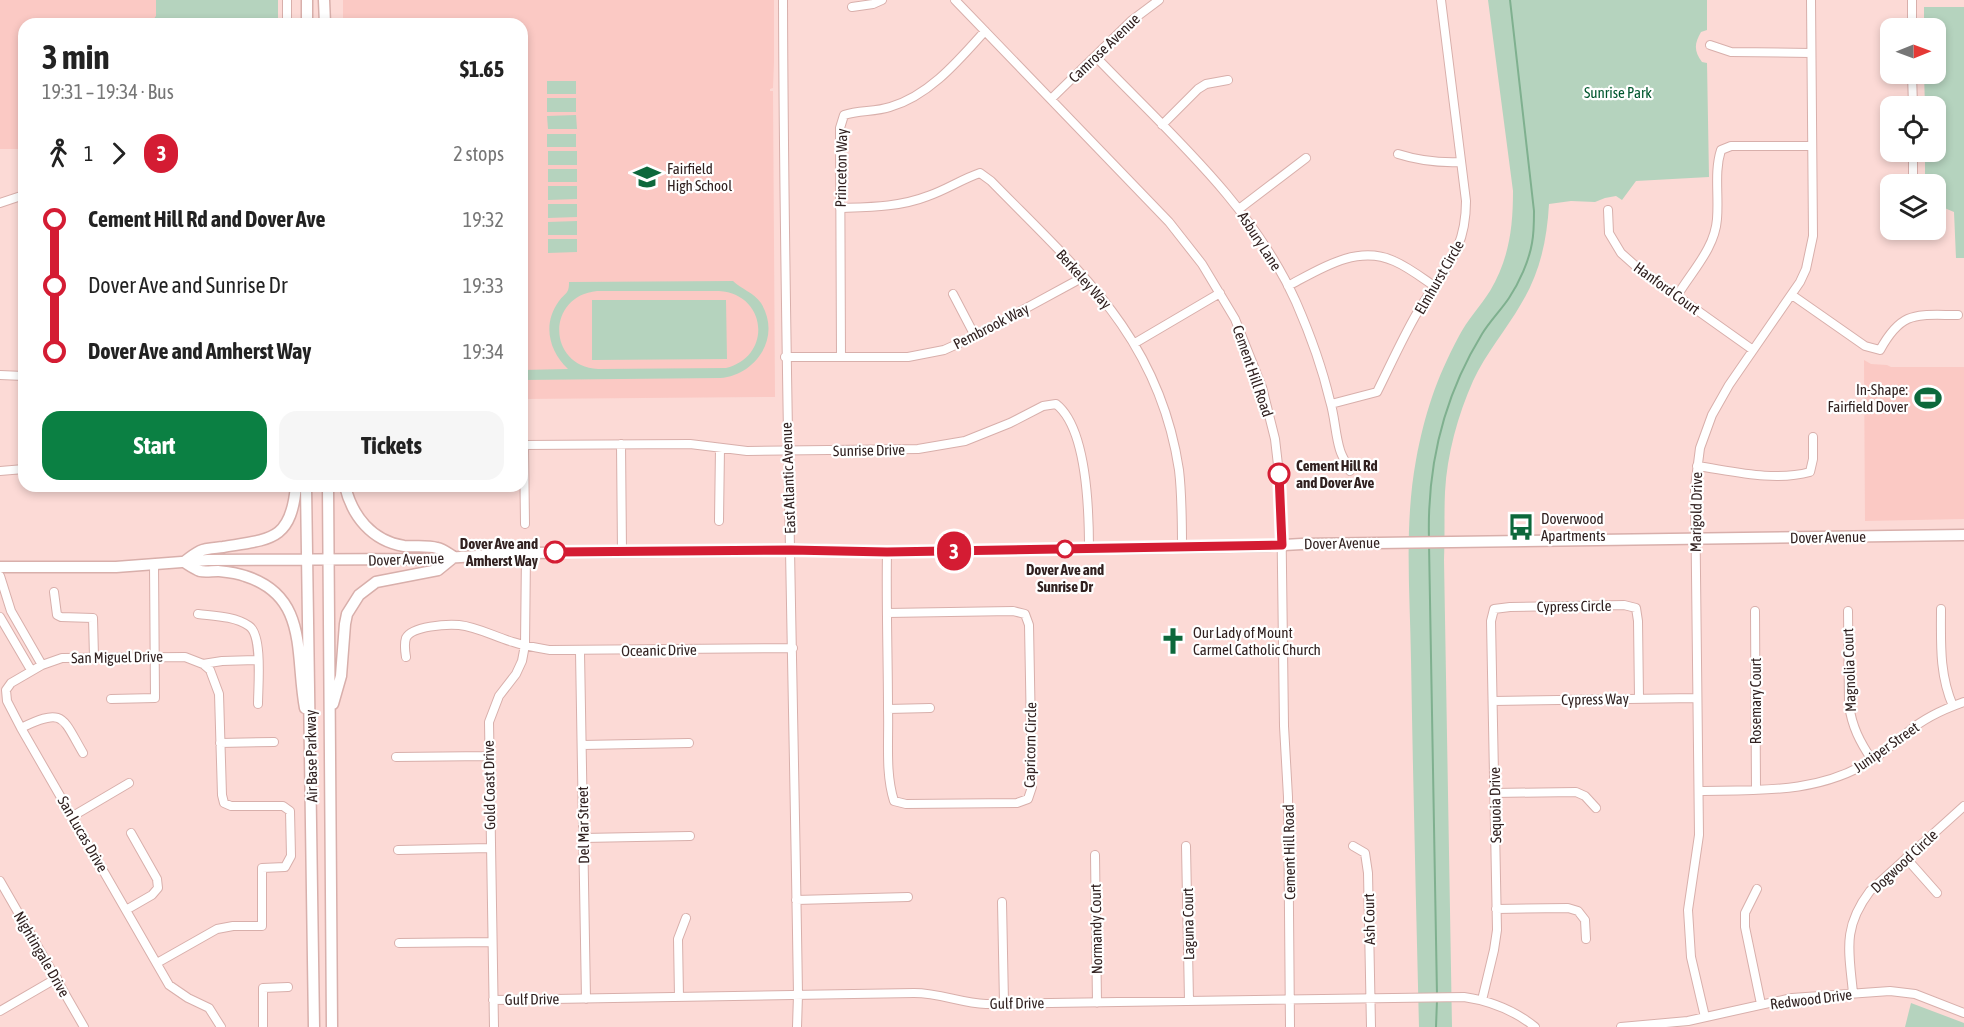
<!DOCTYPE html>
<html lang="en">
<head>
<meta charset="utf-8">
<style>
	body { margin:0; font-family:"Asap Condensed",sans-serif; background:#f6f6f6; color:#222; height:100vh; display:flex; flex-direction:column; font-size:22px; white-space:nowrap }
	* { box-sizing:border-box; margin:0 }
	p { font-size:20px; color:#767676 }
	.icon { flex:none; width:33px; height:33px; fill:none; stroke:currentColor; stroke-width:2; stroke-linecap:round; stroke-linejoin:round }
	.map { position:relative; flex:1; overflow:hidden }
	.details { position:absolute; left:18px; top:18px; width:510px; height:474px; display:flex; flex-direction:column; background:#fff; border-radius:18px; box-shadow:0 3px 9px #0003 }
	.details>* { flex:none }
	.badge { padding:0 12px; border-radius:20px; font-size:21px; line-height:39px }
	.needle { width:39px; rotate:89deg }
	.controls { position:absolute; left:1880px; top:18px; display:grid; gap:12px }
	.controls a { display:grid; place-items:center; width:66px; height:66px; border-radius:12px; background:#fff; box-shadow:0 3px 9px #0003; font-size:30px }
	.map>.badge { position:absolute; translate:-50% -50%; box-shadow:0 0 0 3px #fff }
	.legs { display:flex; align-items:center; gap:9px; height:66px; padding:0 24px; font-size:20px }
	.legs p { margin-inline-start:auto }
	.head { display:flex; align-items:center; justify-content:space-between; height:102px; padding:0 24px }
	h1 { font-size:33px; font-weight:700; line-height:45px }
	.primary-button { display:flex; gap:12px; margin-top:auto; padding:12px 24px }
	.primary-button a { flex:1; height:69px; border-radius:18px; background:#0b8043; color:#fff; font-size:24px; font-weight:700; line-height:69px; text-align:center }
	.primary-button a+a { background:#f6f6f6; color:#222 }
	ul { padding:0 24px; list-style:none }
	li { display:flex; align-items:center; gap:21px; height:66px; font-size:22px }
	li i { display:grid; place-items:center; width:9px; height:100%; margin:0 8px; background:currentColor }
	li i::after { content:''; width:15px; height:15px; margin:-8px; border:4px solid; border-radius:50%; background:#fff }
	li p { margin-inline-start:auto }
	li:first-child i { background:linear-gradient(#0000 50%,currentColor 0) }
	li:last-child i { background:linear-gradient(currentColor 50%,#0000 0) }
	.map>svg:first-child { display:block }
	.built { fill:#fbc9c4 }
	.green { fill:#b5d3be; fill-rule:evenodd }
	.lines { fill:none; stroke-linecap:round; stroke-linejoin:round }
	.stream { stroke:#7fb08f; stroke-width:2 }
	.minor-casing { stroke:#d8afab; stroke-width:10 }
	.major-casing { stroke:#d8afab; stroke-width:13 }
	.minor { stroke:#fff; stroke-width:8 }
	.major { stroke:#fff; stroke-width:10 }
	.line-1-casing { stroke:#fff; stroke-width:14 }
	.line-1 { stroke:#d41c33; stroke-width:9 }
	.stop-1-dot { fill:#fff; stroke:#d41c33; stroke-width:3 }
	.labels { text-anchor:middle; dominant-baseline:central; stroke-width:4.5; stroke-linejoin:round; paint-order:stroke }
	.street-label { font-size:15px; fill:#312120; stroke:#fff }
	.park-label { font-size:15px; fill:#00572e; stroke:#fff }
	.poi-label { font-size:15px; fill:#312120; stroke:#fff; text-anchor:start }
	.stop-label { font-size:15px; font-weight:bold; fill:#312120; stroke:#fff; text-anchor:start }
</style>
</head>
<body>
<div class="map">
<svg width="1964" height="1027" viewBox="0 0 1964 1027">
	<rect width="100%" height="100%" fill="#fcdad6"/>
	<!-- built -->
	<path class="built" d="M0 0H278V24H24V149H0Z
		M343 0H774V62L773 88 770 89V91H773L775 397 522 399V24H343Z
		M1864 360 1871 364 1887 365 1891 367H1964V519L1865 521Z"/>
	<!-- green -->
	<path class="green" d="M156 0H278V24H150L156 16Z
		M1488 0H1707V30L1701 32C1694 44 1694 51 1702 62L1707 63 1709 177 1636 181 1622 200 1616 196 1605 198 1595 202 1571 201 1549 204C1547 240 1540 273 1521 304 1506 330 1486 353 1473 381 1458 415 1447 454 1445 492 1444 514 1445 537 1444 560L1452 1027H1419C1416 904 1413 782 1411 659 1410 594 1404 525 1416 460 1425 413 1436 379 1459 336 1467 320 1480 307 1490 291 1509 259 1513 228 1513 191Z
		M1924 7H1964V258H1956L1954 212 1935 204V184H1925V152H1935V106H1925L1924 74H1935V28H1924Z
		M547 81H576V94H547Z
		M547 98H576V112H547Z
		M576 115 577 129H548L547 116Z
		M547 134H576V147H547Z
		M548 151H577V165H548Z
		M548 169H577V182H548Z
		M548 186H577V199L548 200Z
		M548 204H577V217L548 218Z
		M577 221V235H548V222Z
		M548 239H577V252L548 253Z
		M733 281C741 289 753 292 761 303 782 337 756 375 720 378L522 380V370L568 369C549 351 542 324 559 301 566 292 569 294 569 282ZM597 291H719C767 294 773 356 726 368L598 369C547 366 546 296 597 291Z
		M592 300H726L727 359 592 360Z
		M1911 1003 1964 1023V1027H1905Z"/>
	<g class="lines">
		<!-- stream -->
		<path class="stream" d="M1429 539C1427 466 1444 396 1482 334 1490 321 1501 310 1509 298 1519 283 1529 261 1532 243 1534 233 1534 222 1534 211L1510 0
			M1429 544 1437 995
			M1436 1027 1437 1000"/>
		<defs>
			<path id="minor" d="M287 0V24
				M783 0C784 332 793 663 798 995L797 1027
				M955 0 1169 222 1202 264 1235 319 1262 387 1275 439 1281 491 1284 726 1288 797 1290 1027
				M1912 0V28
				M852 7 873 4 882 0
				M1710 45 1731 52 1811 53
				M1095 56C1168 132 1252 204 1296 302 1310 334 1322 367 1330 401 1335 417 1335 434 1340 450 1342 457 1347 464 1350 471
				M1912 74 1913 106
				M1051 99 1131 21 1159 0
				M1162 125 1198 89 1206 84 1228 80
				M1913 152V184
				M1398 154C1420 161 1438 163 1461 162
				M0 203 24 195
				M840 208C870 207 900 207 928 196 946 190 962 179 980 173L991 181C1079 271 1159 337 1179 470 1182 495 1182 522 1182 548
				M1239 209 1306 158
				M1608 210 1609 233 1621 253 1639 269 1753 350
				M1288 286C1320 269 1357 244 1394 261 1408 267 1421 277 1434 286
				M953 294 975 336
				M1792 295 1865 346 1880 350C1902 310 1916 315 1958 315
				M1677 296C1692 271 1715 248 1717 219 1719 195 1714 172 1721 150L1731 146H1812
				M1135 343 1220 293
				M785 357H908L944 350 975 336 1076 281 1082 275
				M841 357 840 128 844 115C859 110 875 112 890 107 929 96 959 60 985 31
				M0 375 24 376
				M1331 404 1377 392C1390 366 1402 339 1417 313 1442 270 1466 254 1466 201L1441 0
				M621 444 622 551
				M522 445 690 444 747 451 918 449 965 441 1010 423 1043 406 1056 404C1087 428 1089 512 1089 549
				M524 445 525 524
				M1697 466C1732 471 1774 482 1810 472L1813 459V437
				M0 471 24 469
				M719 521 720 448
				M887 552C886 605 888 657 888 710 889 739 885 773 894 801L906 804 1017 803 1028 799 1032 787 1029 625 1025 614 1013 611 887 613
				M0 576 11 611 42 665
				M54 592 57 615 61 617 93 618 94 657
				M1941 609C1941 642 1939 674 1953 706
				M1755 611 1756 790
				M1848 611 1849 705C1852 727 1860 742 1872 760
				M198 614C214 616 234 616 249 626 263 635 258 687 258 704
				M0 617 31 670
				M580 652 586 999
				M406 657C405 651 404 644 406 638 412 626 447 624 459 625 478 627 495 637 513 642 525 646 538 648 550 650L793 648
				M203 664 222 661 257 660
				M111 699 155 698 154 564
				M1493 701 1697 698
				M888 709 930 708
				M21 728C64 707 62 717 83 753
				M220 743 274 742
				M582 745 689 743
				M396 757 489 756
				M1699 791C1759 790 1819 794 1872 760 1885 752 1896 741 1908 732 1924 718 1944 709 1964 702
				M1494 793 1576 792 1585 796 1596 808
				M73 816 129 783
				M583 838 690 836
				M1186 846 1189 1001
				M1353 846 1365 853 1368 873 1371 1027
				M398 850 490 848
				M1095 855 1097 1003
				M1906 858 1937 893
				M0 881 84 1027
				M1757 889 1745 913V927L1761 1004
				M796 900 908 897
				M1002 902 1004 1003
				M1496 909 1568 908 1578 911 1585 920 1586 939
				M126 910 152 895 158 888 157 879 131 833
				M399 943 492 942
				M157 963 217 929 233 926H262V868L285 867 291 856 290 811 283 806H231L224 803 222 795 219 694 210 670 203 664 185 657 62 658 42 665 11 683 6 690 7 701 21 728 169 985 188 998 209 1008 221 1027
				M1853 993C1849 951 1842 928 1870 891L1964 806
				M679 997 678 939 686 918
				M493 1000 914 993C940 993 961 1003 986 1004L1464 997C1491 1001 1514 1010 1535 1027
				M1482 1000 1494 950 1497 930 1491 621 1494 609 1510 607 1624 605 1636 608 1638 621 1639 698
				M0 1011 57 978
				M1705 1017 1691 957 1688 910 1699 835 1695 487 1700 448 1712 415 1729 385 1800 282 1806 269 1813 236 1811 0
				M263 1027V988L288 987
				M494 1027 489 722 499 696 516 674 522 661 525 645 526 553
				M1621 1027 1688 1021 1792 998 1890 991 1915 994 1964 1013"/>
			<path id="major" d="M307 0V24
				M324 0 325 24
				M306 486 314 1027
				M328 486 332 1027
				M345 486C352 516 372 541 404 546 415 547 427 545 437 548 443 549 449 554 454 557
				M184 562C189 565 194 569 200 571 205 572 212 571 218 571 227 572 237 573 245 576 309 596 295 655 305 708
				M184 562C189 558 194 554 200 551 206 548 216 548 223 547 271 539 291 541 296 486
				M0 567H116L208 560 428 559 526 553 805 550 887 552 1265 546 1302 544 1964 535
				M333 704 341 676 345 624 347 614 359 595 376 582 438 570 454 557"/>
		</defs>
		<!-- minor casing -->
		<use href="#minor" class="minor-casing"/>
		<!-- major casing -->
		<use href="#major" class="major-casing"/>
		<!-- minor -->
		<use href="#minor" class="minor"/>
		<!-- major -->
		<use href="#major" class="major"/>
	</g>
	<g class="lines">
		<defs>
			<path id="line-1" d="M555 552 791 550 887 552 1282 545 1279 474"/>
		</defs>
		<!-- line-1 casing -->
		<use href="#line-1" class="line-1-casing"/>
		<!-- line-1 -->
		<use href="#line-1" class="line-1"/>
	</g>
	<!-- icons -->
	<defs>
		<symbol id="school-bare" viewBox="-9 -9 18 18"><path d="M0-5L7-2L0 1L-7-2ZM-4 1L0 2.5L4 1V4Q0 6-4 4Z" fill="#0d683b" stroke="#fff" stroke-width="2.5" paint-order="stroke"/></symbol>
		<symbol id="stadium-bare" viewBox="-9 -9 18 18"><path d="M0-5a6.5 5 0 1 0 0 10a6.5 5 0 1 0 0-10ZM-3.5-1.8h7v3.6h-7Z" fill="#0d683b" stroke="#fff" stroke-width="2.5" paint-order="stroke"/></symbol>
		<symbol id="bus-bare" viewBox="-9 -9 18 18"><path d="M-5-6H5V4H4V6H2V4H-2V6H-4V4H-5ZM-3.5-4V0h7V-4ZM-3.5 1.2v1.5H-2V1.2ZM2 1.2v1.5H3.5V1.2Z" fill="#0d683b" stroke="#fff" stroke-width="2.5" paint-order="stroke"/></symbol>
		<symbol id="church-bare" viewBox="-9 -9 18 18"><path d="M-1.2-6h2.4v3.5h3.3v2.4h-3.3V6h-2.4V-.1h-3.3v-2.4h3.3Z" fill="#0d683b" stroke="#fff" stroke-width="2.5" paint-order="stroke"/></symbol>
	</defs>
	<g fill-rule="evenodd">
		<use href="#school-bare" x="628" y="158" width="38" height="38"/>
		<use href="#stadium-bare" x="1909" y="379" width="38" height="38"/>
		<use href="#bus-bare" x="1502" y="508" width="38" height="38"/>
		<use href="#church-bare" x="1154" y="622" width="38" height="38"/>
	</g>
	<!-- markers -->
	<g class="stop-1-dot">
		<circle cx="1279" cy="474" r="10"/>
		<circle cx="1065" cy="549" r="8"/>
		<circle cx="555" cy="552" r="10"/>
	</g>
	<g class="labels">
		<!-- street labels -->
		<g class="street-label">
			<text transform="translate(1104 48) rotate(-44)">Camrose Avenue</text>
			<text transform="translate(841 168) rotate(-89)">Princeton Way</text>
			<text transform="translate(1260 241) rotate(57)">Asbury Lane</text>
			<text transform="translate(1439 277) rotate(-60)">Elmhurst Circle</text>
			<text transform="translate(1084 279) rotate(48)">Berkeley Way</text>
			<text transform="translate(1667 288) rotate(36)">Hanford Court</text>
			<text transform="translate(991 326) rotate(-27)">Pembrook Way</text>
			<text transform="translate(1253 371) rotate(71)">Cement Hill Road</text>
			<text transform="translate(869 450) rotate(-1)">Sunrise Drive</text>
			<text transform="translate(788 478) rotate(-92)">East Atlantic Avenue</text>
			<text transform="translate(1696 512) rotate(-89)">Marigold Drive</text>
			<text transform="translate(1828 537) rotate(-1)">Dover Avenue</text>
			<text transform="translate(1342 543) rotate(-1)">Dover Avenue</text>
			<text transform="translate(406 559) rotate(-2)">Dover Avenue</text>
			<text transform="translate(1574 606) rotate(-1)">Cypress Circle</text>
			<text transform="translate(659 650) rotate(-1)">Oceanic Drive</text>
			<text transform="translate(117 657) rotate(-1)">San Miguel Drive</text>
			<text transform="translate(1849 670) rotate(-92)">Magnolia Court</text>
			<text transform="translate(1595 699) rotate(-1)">Cypress Way</text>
			<text transform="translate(1755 701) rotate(-90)">Rosemary Court</text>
			<text transform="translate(1030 745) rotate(-89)">Capricorn Circle</text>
			<text transform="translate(1886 747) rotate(-35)">Juniper Street</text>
			<text transform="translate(311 756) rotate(-91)">Air Base Parkway</text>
			<text transform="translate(489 785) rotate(-91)">Gold Coast Drive</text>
			<text transform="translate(1495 805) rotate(-91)">Sequoia Drive</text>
			<text transform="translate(583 825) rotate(-91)">Del Mar Street</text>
			<text transform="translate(83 834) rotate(60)">San Lucas Drive</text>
			<text transform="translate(1289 852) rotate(-91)">Cement Hill Road</text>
			<text transform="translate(1904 861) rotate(-43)">Dogwood Circle</text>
			<text transform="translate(1369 919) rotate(-91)">Ash Court</text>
			<text transform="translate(1188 924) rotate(-91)">Laguna Court</text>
			<text transform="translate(1096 929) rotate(-91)">Normandy Court</text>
			<text transform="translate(42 954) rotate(60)">Nightingale Drive</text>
			<text transform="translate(532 999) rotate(-1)">Gulf Drive</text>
			<text transform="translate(1811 999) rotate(-7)">Redwood Drive</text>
			<text transform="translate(1017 1003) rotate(-1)">Gulf Drive</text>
		</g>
		<!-- park labels -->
		<g class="park-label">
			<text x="1618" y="92">Sunrise Park</text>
		</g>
		<!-- poi labels -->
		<g class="poi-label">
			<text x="667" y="168">Fairfield<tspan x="667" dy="17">High School</tspan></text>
			<text x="1908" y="389" text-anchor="end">In-Shape:<tspan x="1908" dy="17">Fairfield Dover</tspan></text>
			<text x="1541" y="518">Doverwood<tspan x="1541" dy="17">Apartments</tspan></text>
			<text x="1193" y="632">Our Lady of Mount<tspan x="1193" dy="17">Carmel Catholic Church</tspan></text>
		</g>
		<!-- stop labels -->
		<g class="stop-label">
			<text x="1296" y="465">Cement Hill Rd<tspan x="1296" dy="17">and Dover Ave</tspan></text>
			<text x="538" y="543" text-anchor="end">Dover Ave and<tspan x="538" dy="17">Amherst Way</tspan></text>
			<text x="1065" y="569" text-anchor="middle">Dover Ave and<tspan x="1065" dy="17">Sunrise Dr</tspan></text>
		</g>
	</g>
</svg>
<div class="controls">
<a><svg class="needle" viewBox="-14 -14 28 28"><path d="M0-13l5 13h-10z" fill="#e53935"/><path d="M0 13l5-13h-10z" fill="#767676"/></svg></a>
<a><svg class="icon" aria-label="locate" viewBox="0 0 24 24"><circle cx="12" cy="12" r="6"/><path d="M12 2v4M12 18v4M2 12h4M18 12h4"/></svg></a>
<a><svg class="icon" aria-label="layers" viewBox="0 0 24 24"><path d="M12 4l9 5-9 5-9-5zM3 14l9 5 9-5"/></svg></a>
</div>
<b class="badge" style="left:954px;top:551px;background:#d41c33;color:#fff">3</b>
<section class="details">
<div class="head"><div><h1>3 min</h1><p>19:31 – 19:34 · Bus</p></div><b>$1.65</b></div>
<div class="legs"><svg class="icon" aria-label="walk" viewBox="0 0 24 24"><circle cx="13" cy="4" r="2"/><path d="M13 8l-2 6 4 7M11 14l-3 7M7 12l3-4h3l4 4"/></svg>1<svg class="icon" aria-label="forward" viewBox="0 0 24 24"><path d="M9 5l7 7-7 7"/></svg><b class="badge" style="background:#d41c33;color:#fff">3</b><p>2 stops</p></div>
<ul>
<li><i style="color:#d41c33"></i><b>Cement Hill Rd and Dover Ave</b><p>19:32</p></li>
<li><i style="color:#d41c33"></i><span>Dover Ave and Sunrise Dr</span><p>19:33</p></li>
<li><i style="color:#d41c33"></i><b>Dover Ave and Amherst Way</b><p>19:34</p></li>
</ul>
<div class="primary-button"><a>Start</a><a>Tickets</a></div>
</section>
</div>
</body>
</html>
